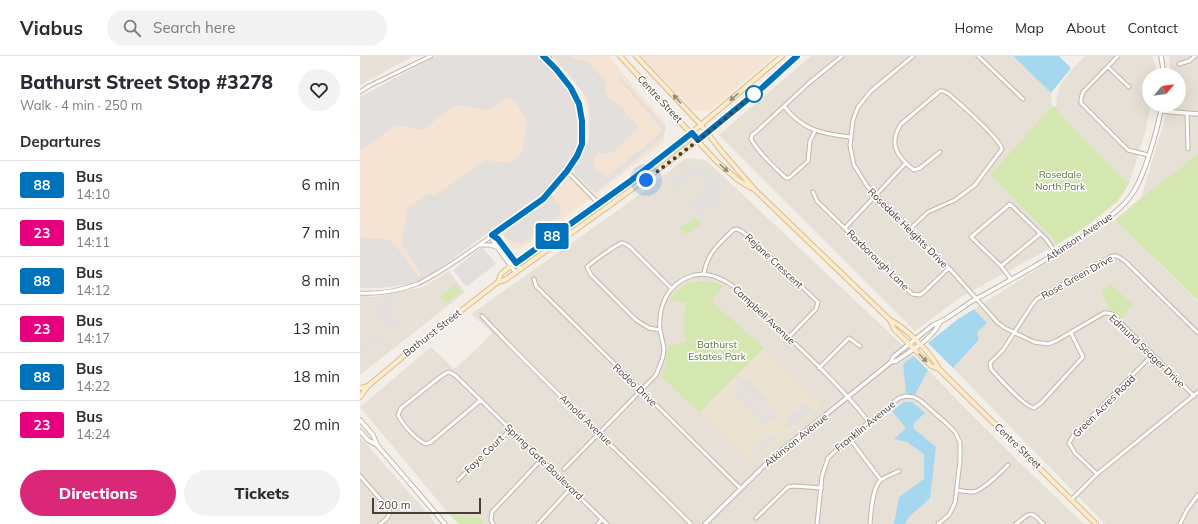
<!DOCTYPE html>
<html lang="en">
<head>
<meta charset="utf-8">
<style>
	body { margin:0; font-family:Mulish,sans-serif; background:#f2f2f3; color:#2b2b33; height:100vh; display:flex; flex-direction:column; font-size:15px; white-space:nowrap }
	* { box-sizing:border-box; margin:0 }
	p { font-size:13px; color:#7c7c81 }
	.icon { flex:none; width:22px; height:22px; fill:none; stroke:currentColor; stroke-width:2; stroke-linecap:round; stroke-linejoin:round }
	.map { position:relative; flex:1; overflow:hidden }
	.panel { display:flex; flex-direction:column; background:#fff; width:360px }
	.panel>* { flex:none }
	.badge { padding:0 8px; border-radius:3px; font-size:14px; line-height:26px }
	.needle { width:26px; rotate:61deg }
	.tools { position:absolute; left:782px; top:12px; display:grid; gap:8px }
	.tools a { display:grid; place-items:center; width:44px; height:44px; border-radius:50%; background:#fff; box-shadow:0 4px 16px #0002; font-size:20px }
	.scale { position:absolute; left:12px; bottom:10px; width:109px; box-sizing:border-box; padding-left:4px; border:2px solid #473f36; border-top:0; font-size:11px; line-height:14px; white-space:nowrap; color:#473f36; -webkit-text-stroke:3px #fff; paint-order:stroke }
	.you { position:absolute; width:20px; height:20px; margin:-10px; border:3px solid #fff; border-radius:50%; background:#1a73e8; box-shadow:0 0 0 6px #1a73e833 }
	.map>.badge { position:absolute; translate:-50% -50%; box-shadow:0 0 0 2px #fff }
	h2 { padding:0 20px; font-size:15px; line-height:36px }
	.round { display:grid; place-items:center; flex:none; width:42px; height:42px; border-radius:21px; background:#f2f2f3 }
	.summary { display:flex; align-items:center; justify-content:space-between; height:68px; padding:0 20px }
	h1 { font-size:19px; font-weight:800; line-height:30px }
	.button { display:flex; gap:8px; margin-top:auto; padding:8px 20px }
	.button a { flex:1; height:46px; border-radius:24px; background:#db2777; color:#fff; font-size:16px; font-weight:800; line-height:46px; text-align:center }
	.button a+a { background:#f2f2f3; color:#2b2b33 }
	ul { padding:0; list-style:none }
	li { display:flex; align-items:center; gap:12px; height:48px; padding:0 20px; border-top:1px solid #e1e1e2 }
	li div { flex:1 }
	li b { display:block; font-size:15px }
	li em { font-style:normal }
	li .badge { min-width:44px; font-weight:700; text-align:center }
	header { display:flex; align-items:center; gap:24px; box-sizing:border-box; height:56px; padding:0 20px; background:#fff; border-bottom:1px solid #e1e1e2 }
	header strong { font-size:19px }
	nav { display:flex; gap:22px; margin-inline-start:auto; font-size:14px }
	.search { width:280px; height:36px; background:#f2f2f3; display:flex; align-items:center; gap:10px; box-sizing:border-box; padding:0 14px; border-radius:22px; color:#7c7c81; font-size:15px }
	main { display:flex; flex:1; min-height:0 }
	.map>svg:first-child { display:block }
	.residential { fill:#e7e0d6 }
	.commercial { fill:#f5e3d3 }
	.education { fill:#ece2d2 }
	.green { fill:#d4e7b1 }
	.parking { fill:#e2dfdc }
	.water { fill:#a5d8ef }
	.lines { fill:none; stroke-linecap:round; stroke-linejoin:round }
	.minor-casing { stroke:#bfb5aa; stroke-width:5 }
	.tertiary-casing { stroke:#bfb5aa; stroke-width:5.5 }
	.secondary-casing { stroke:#d3bd98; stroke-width:6 }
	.minor { stroke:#fff; stroke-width:3 }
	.tertiary { stroke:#fff; stroke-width:3.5 }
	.secondary { stroke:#feebc7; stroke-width:4 }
	.oneway { fill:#998c77 }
	.line-casing { stroke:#fff; stroke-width:9 }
	.line { stroke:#0072bc; stroke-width:6 }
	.walk { stroke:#473f36; stroke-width:4; stroke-dasharray:0 7.2 }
	.stop-dot { fill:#fff; stroke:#0072bc; stroke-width:2 }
	.labels { text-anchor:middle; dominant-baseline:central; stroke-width:3; stroke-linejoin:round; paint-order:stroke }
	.street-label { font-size:10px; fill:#473f36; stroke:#fff }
	.park-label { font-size:10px; fill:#4f782a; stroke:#fff }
</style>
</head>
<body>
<header>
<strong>Viabus</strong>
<div class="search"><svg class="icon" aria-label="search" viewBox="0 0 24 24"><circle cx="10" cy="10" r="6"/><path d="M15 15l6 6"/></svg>Search here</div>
<nav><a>Home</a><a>Map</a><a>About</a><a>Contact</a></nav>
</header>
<main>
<section class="panel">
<div class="summary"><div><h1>Bathurst Street Stop #3278</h1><p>Walk · 4 min · 250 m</p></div><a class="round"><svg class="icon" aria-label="heart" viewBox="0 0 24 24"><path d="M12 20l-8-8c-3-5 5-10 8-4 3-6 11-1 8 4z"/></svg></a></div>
<h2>Departures</h2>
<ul>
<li><span class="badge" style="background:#0072bc;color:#fff">88</span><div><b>Bus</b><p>14:10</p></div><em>6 min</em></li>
<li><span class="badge" style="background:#e6007e;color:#fff">23</span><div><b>Bus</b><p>14:11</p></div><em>7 min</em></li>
<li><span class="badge" style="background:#0072bc;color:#fff">88</span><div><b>Bus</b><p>14:12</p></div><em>8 min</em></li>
<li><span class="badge" style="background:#e6007e;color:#fff">23</span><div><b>Bus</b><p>14:17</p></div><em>13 min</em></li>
<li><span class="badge" style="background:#0072bc;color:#fff">88</span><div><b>Bus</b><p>14:22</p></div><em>18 min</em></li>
<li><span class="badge" style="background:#e6007e;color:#fff">23</span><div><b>Bus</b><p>14:24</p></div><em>20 min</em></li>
</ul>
<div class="button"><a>Directions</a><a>Tickets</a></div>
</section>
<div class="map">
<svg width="838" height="468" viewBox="0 0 838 468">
	<rect width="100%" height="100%" fill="#f3efe8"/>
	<!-- residential -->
	<path class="residential" d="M0 0H54L0 29Z
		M451 0H653L691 37 692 51 630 119 692 181 696 189 601 241 555 275 359 79Z
		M725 0H792L797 14 796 19H789V49H791L785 77 769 128 700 58 696 50 697 40 700 29 712 13Z
		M809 0H838V98L781 142 809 49H819V19H811Z
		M326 102 346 104 554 300 543 308 555 339 568 314 658 405 724 468H123L122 462 89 458 0 351 71 291 94 313 118 292 132 277 111 258 264 150Z
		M755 164 838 246V468H745L593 312 619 285 617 277 627 267 614 253Z
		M89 215 105 236 0 319V239L13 241 63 231Z
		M0 381 71 461 75 468H0Z"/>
	<!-- commercial -->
	<path class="commercial" d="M77 0H177L204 28 215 47 219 70 217 90 211 104 197 122 180 139 74 216 50 228 20 232H0V41Z
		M193 0H249L278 36 305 66 304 86 226 146 160 193H153L142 178 193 138 216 113 229 82 228 53 220 31Z
		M281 0H415L349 55 333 54Z"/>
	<!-- education -->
	<path class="education" d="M404 292 463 350 392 409 339 356Z"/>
	<!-- green -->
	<path class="green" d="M696 50 700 58 769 128 757 146 724 172 696 189 692 181 630 119 684 59 692 51Z
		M838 98V245L755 164 781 142Z
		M336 161 341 168 324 179 319 172Z
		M340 225 353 226 363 230 351 245 404 292 339 356 301 320 305 311 308 290 326 286 323 265 326 247 310 244C320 230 323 228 340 225Z
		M751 228 773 249 761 263 751 254 740 235Z
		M95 229 101 236 86 247 81 240Z
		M89 458 122 462 123 468H99Z"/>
	<!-- parking -->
	<path class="parking" d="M77 0H177L204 28 215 47 219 70 217 90 211 104 197 122 180 139 74 216 50 228 20 232H0V181L29 184 36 190 58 221 62 218 42 189 43 175 48 152 70 137 73 141 126 104 150 107 156 103 163 96 167 63 159 51 155 44 149 41 128 54 97 49 61 74 36 69 0 95V41Z
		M193 0H209L213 3 228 6 246 26 245 36 252 45 256 46 276 68 278 73 252 97H239L234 102V110L246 122 300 77 301 72 259 23 260 21 306 71 303 81 235 137 213 115 223 97 229 83 230 47 224 38Z
		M337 110 344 111 349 115 357 125 360 124 362 129 363 136 357 150 343 158 341 156 343 163 340 165 329 149 344 135 347 128 339 119 328 124 316 133 310 126 329 112Z
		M192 140 202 153 199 155 201 158 163 187H155L152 184 150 185 144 178 146 177 144 174 171 154 173 157 178 152 177 151Z
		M122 191 136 208 106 231 93 214Z
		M29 242 33 247 26 253 28 256 26 259 28 257 37 269 29 275 17 258 19 256 17 254 20 253 18 250Z
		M20 275 24 280 0 299V291Z
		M377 320 382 325 384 323 388 325 406 343V348L418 360 414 364 375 323Z
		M377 328 411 364 407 368 406 371 377 340 374 334Z
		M444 348 446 350H448L452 355 429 373 425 368 429 364 427 361Z
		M411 377 416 383 394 400 390 396Z"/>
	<!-- water -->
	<path class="water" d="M653 0H699L711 12 691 37Z
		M614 253 627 267 617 277 619 284 593 312 568 287 598 263Z
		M554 300 568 314 555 339 546 337 543 308Z
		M544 346H552L565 357 555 366 553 372 576 391 570 442 548 462 545 468H534L539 441 564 423V398L547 386 534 383 546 372 532 355Z"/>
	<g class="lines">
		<defs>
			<path id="minor" d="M189 0 191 7
				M553 0 511 35 498 51 493 64 490 90 494 109 507 130 589 212 638 267 645 272 674 286 688 288 696 285 744 257H747L752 258 834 340
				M618 0 663 43
				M758 0 723 36 721 43V47L768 94 788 99
				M819 8 829 5 835 0
				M748 11 769 31
				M0 36 9 30 71 0
				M424 50C442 74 462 78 490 81
				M827 58 828 93
				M455 75 450 85 448 105 429 122H426C415 112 398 96 391 83L392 79 396 76 449 27 482 0
				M207 115 239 148
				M453 136 457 145 552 238 560 239 564 236 589 212
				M485 172 545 108
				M550 173 568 156 595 144 615 129 642 93C639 81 600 48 589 38L583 35H580L541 68C528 88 537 101 554 114L560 112 580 96
				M132 179 133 186 156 217
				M132 179 138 183 160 213
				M120 189H130L138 192
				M641 210 680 178
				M344 217C348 196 359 188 373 174L377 173 383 176 458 246 456 253 428 282
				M174 223 176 230 183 237 380 432
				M651 223 641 210 611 181 650 148 686 183 696 197
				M0 237C19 238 39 235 57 228 62 226 67 223 72 220 97 206 120 188 143 172 156 162 172 153 184 141 197 128 219 106 222 87 227 49 208 25 183 0
				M122 260C189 332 262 398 331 468
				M300 274 289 272 276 264 231 219 227 211C231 207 257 188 262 187 266 187 268 190 271 192L311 232
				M711 277 723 301 681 347 674 352C665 351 638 321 631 313L630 307 643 294 672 249 677 243 752 200C758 199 762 203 767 207L838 277
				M459 312 489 282 500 290
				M121 344 71 386 66 388C56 384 43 369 38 359L41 352 80 321 88 316 93 318 97 321 247 468
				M489 382 521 424
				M204 413 296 319C299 311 303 304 304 295 304 288 301 281 300 274 298 249 308 228 331 220 348 214 364 223 377 233 422 276 470 317 509 366
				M737 418 715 397 709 387 713 380 792 299
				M0 420 29 453C31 461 25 464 20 468
				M98 424 151 373
				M597 434C602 435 608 436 613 436 624 434 640 417 648 409
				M712 443 737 418 838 336
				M396 462 428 431 434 430 462 432
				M133 468 131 464 132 456 182 403
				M178 468 211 432
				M238 468 242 463
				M457 468 462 420 468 402 489 382 539 342 546 340 554 341 561 345 586 367 595 376 600 386V405L595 447 589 459 578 468
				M510 468C511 457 512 431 521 424 526 420 533 418 539 415
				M656 468C670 457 670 453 683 468
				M820 468 827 454 838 439"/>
			<path id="tertiary" d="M801 0 804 19
				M801 55 838 58
				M531 306 536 305C551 294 572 284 580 266
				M0 364 13 379 17 389 85 468
				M0 375 8 384 17 389
				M345 468 411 403 531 306 533 301 573 269C588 264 600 252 614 244 653 223 693 201 729 176 745 164 761 154 772 138 785 120 798 71 802 49"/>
			<path id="secondary" d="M260 0 356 105 378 124 391 132
				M276 0 341 69 363 97 395 134 530 264C545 271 572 298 579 313
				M138 226 141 218 147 213 269 127 336 73 422 0
				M530 264 534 273 571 310 579 313 736 468
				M0 332 8 330
				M0 341 8 330 57 289 138 226 145 224C245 153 346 83 437 0"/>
		</defs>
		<!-- minor casing -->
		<use href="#minor" class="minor-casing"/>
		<!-- tertiary casing -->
		<use href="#tertiary" class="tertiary-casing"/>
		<!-- secondary casing -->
		<use href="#secondary" class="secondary-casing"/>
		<!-- minor -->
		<use href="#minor" class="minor"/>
		<!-- tertiary -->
		<use href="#tertiary" class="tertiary"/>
		<!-- secondary -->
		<use href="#secondary" class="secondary"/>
	</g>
	<!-- one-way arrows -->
	<defs><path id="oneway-solid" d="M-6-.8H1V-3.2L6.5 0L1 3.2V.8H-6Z"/></defs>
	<g class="oneway">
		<use href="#oneway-solid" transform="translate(374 41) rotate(140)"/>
		<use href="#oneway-solid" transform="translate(317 43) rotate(-133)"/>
		<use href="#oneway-solid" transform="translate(364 112) rotate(42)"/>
		<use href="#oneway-solid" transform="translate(563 302) rotate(45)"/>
	</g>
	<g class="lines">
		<defs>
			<path id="line" d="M183 0 196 13 211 32 219 48 222 65V88L217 100 207 115 183 143 132 179 138 183 156 207 269 126 332 77 338 84 403 31 437 0"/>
		</defs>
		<!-- line casing -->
		<use href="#line" class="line-casing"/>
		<!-- line -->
		<use href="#line" class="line"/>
		<!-- walk -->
		<path class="walk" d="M286 124 348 77 394 38"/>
	</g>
	<!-- markers -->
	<circle class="stop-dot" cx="394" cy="38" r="8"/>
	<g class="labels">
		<!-- street labels -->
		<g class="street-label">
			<text transform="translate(300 43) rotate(47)">Centre Street</text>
			<text transform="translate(548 172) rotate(45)">Rosedale Heights Drive</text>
			<text transform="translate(719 181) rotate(-34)">Atkinson Avenue</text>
			<text transform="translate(518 204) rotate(44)">Roxborough Lane</text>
			<text transform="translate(414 205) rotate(43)">Rejane Crescent</text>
			<text transform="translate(717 221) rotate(-29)">Rose Green Drive</text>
			<text transform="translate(404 259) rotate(43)">Campbell Avenue</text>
			<text transform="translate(72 277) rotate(-38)">Bathurst Street</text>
			<text transform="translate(787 295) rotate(44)">Edmund Seager Drive</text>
			<text transform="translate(275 329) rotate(44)">Rodeo Drive</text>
			<text transform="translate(744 350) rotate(-45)">Green Acres Road</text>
			<text transform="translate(226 364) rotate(44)">Arnold Avenue</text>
			<text transform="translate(505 370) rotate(-39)">Franklin Avenue</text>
			<text transform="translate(436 384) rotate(-39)">Atkinson Avenue</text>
			<text transform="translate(658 390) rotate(44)">Centre Street</text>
			<text transform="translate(124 398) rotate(-44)">Faye Court</text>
			<text transform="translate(184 406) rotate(44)">Spring Gate Boulevard</text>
		</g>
		<!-- park labels -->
		<g class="park-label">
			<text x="700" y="118">Rosedale<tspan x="700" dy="12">North Park</tspan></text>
			<text x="357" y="288">Bathurst<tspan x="357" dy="12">Estates Park</tspan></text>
		</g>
	</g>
</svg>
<div class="tools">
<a><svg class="needle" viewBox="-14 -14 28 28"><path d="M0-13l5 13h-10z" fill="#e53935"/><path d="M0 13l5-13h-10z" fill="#7c7c81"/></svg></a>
</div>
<div class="scale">200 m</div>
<div class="you" style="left:286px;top:124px"></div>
<b class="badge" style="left:192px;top:180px;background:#0072bc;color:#fff">88</b>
</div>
</main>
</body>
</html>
